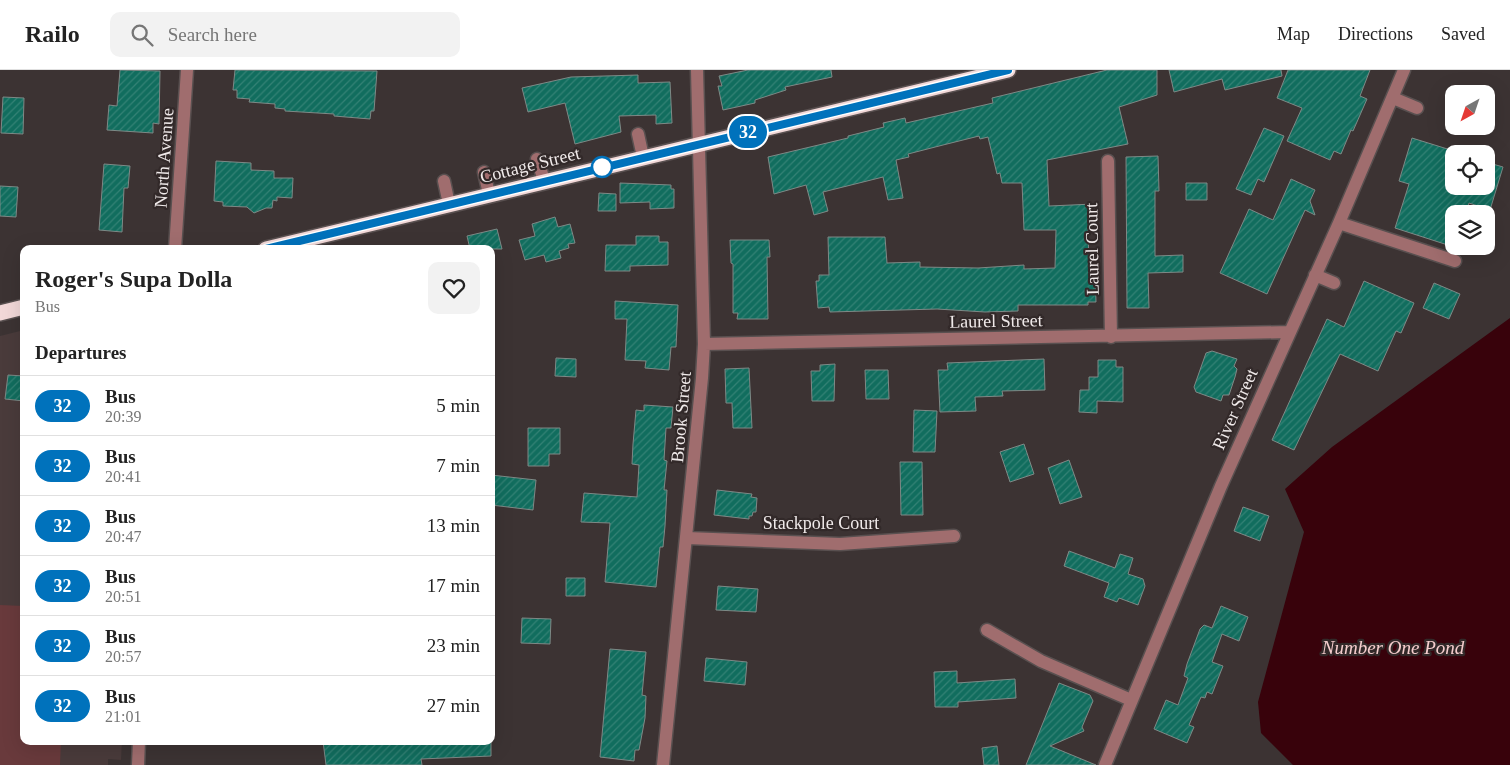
<!DOCTYPE html>
<html lang="en">
<head>
<meta charset="utf-8">
<style>
	body { margin:0; font-family:Georgia,serif; background:#f2f2f2; color:#222; height:100vh; display:flex; flex-direction:column; font-size:19px; white-space:nowrap }
	* { box-sizing:border-box; margin:0 }
	p { font-size:16px; color:#767676 }
	.icon { flex:none; width:28px; height:28px; fill:none; stroke:currentColor; stroke-width:2; stroke-linecap:round; stroke-linejoin:round }
	.map { position:relative; flex:1; overflow:hidden }
	.details { position:absolute; left:20px; top:175px; width:475px; height:500px; display:flex; flex-direction:column; background:#fff; border-radius:10px; box-shadow:0 5px 20px #0002 }
	.details>* { flex:none }
	.badge { padding:0 10px; border-radius:16px; font-size:18px; line-height:32px }
	.needle { width:32px; rotate:220deg }
	.tools { position:absolute; left:1445px; top:15px; display:grid; gap:10px }
	.tools a { display:grid; place-items:center; width:50px; height:50px; border-radius:10px; background:#fff; box-shadow:0 5px 20px #0002; font-size:25px }
	.map>.badge { position:absolute; translate:-50% -50%; box-shadow:0 0 0 2px #fff }
	h2 { padding:0 15px; font-size:19px; line-height:45px }
	.round { display:grid; place-items:center; flex:none; width:52px; height:52px; border-radius:10px; background:#f2f2f2 }
	.head { display:flex; align-items:center; justify-content:space-between; height:85px; padding:0 15px }
	h1 { font-size:24px; font-weight:800; line-height:38px }
	ul { padding:0; list-style:none }
	li { display:flex; align-items:center; gap:15px; height:60px; padding:0 15px; border-top:1px solid #e0e0e0 }
	li div { flex:1 }
	li b { display:block; font-size:19px }
	li em { font-style:normal }
	li .badge { min-width:55px; font-weight:700; text-align:center }
	header { display:flex; align-items:center; gap:30px; box-sizing:border-box; height:70px; padding:0 25px; background:#fff; border-bottom:1px solid #e0e0e0 }
	header strong { font-size:24px }
	nav { display:flex; gap:28px; margin-inline-start:auto; font-size:18px }
	.search { width:350px; height:45px; background:#f2f2f2; display:flex; align-items:center; gap:12px; box-sizing:border-box; padding:0 18px; border-radius:10px; color:#767676; font-size:19px }
	.map>svg:first-child { display:block }
	.built { fill:#4a3b3b }
	.park { fill:#693a3c }
	.water { fill:#38020b }
	.building { fill:url(#building-hatch); stroke:#7e8986 }
	.lines { fill:none; stroke-linecap:round; stroke-linejoin:round }
	.minor-casing { stroke:#595050; stroke-width:15 }
	.highway-casing { stroke:#595050; stroke-width:18 }
	.minor { stroke:#a06d6e; stroke-width:12 }
	.highway { stroke:#f2d8d8; stroke-width:15 }
	.line-casing { stroke:#fff; stroke-width:11 }
	.line { stroke:#0072bc; stroke-width:8 }
	.stop-dot { fill:#fff; stroke:#0072bc; stroke-width:2.5 }
	.labels { text-anchor:middle; dominant-baseline:central; stroke-width:4.5; stroke-linejoin:round; paint-order:stroke }
	.street-label { font-size:18px; fill:#f0eaea; stroke:#322929 }
	.water-label { font-size:19px; font-style:italic; fill:#f5cdcd; stroke:#322929 }
</style>
</head>
<body>
<header>
<strong>Railo</strong>
<div class="search"><svg class="icon" aria-label="search" viewBox="0 0 24 24"><circle cx="10" cy="10" r="6"/><path d="M15 15l6 6"/></svg>Search here</div>
<nav><a>Map</a><a>Directions</a><a>Saved</a></nav>
</header>
<div class="map">
<svg width="1510" height="695" viewBox="0 0 1510 695">
	<defs>
		<pattern id="building-hatch" width="6" height="6" patternUnits="userSpaceOnUse" patternTransform="scale(1.25)"><rect width="6" height="6" fill="#116d5e"/><path d="M-1 1l2-2M0 6l6-6M5 7l2-2" fill="none" stroke="#348275"/></pattern>
	</defs>
	<rect width="100%" height="100%" fill="#3c3333"/>
	<!-- built -->
	<path class="built" d="M24 260V671H122L121 690 108 689V695H0V266Z"/>
	<!-- park -->
	<path class="park" d="M0 535 24 536V671H61L60 695H0Z"/>
	<!-- water -->
	<path class="water" d="M1510 248V695H1293L1261 663 1258 632 1304 462 1285 419 1332 377Z"/>
	<!-- building -->
	<path class="building" d="M120 0 160 1 159 54 153 53V63L107 60 109 35 117 36Z
		M235 0 377 1 374 41H371L370 49 334 46V44L285 41V39L275 38V34L249 32 250 29 237 28V20H233Z
		M748 0H831L832 7 785 17 786 20 755 30V33L723 40 718 16H722L719 6Z
		M1107 0H1157V25L1119 37 1128 74 1047 90 1049 136 1094 134 1095 159H1088L1089 198H1095L1096 232H1088V235H1018V241L985 242 937 239 830 242 829 237 818 238 816 211H819V205H829L828 167H885L887 193 920 192V197L978 198 1024 195V199L1055 198 1056 160H1024L1022 113H1002L1000 103 997 104 988 67 980 69 979 66 943 75 908 84 909 87 896 90 903 128 888 130 883 107 823 122 828 141 814 145 806 115 774 124 768 87 848 68V66L884 57 883 53 905 48 906 53 993 33 992 28Z
		M1169 0H1281L1282 6 1225 20 1222 9 1174 22Z
		M1288 0H1370L1360 26 1367 29 1353 61 1351 60 1341 84 1334 81 1330 90 1287 71 1302 38 1277 28Z
		M638 5V13L670 12 672 53 656 54V45L619 46 621 62 575 74 565 33 528 42 522 18 571 7Z
		M3 27 24 28 23 64 1 63Z
		M1264 58 1284 66 1264 112 1258 109 1251 125 1236 119Z
		M1412 68 1454 81V116H1486V92L1503 97 1490 140 1469 133 1465 144H1454V177L1395 158 1409 114 1399 111Z
		M1158 86 1159 121H1155V186L1183 185V202L1148 203 1149 238H1127L1126 87Z
		M216 91 251 93V100L274 101V108H293L292 128 277 127V131L273 130 272 138H266L254 143 247 137 223 136V132L214 131Z
		M104 94 130 96 128 118H124L122 162 99 160Z
		M1291 109 1315 120 1310 131 1315 145 1305 140 1267 224 1220 203 1249 139 1273 150Z
		M620 113 671 115V119H674V138L650 139V132L620 133Z
		M1186 113H1207V130H1186Z
		M0 116 18 117 16 147 0 146Z
		M599 123 616 124V141H598Z
		M555 147 558 157 570 154 575 173 568 174 569 178 559 181 561 188 546 192 544 185 525 190 519 170 535 166 532 154Z
		M497 159 502 179H470L467 166Z
		M636 166H659V172H668V195L630 196V201H605L606 175H636Z
		M730 170H769L770 187H767L768 249H737L738 243H733V194L731 193Z
		M1364 211 1414 233 1401 263 1396 261 1378 301 1340 284 1294 380 1272 370 1327 249 1344 257Z
		M1434 213 1460 224 1449 249 1423 238Z
		M615 231 678 235 676 277H671L669 300 645 298 646 291 625 290 627 249H615Z
		M1212 281 1237 289 1234 296 1237 299 1235 307 1229 325H1223L1221 331 1196 322 1194 317 1206 283Z
		M556 288 576 289V307L555 306Z
		M1044 289 1045 320 1002 321 1003 326 975 327 976 341 940 342 938 300H948L947 293Z
		M1098 290H1116V297H1123V332L1097 331V343L1079 342 1080 320H1089V307H1098Z
		M835 294 834 331H812L811 301H820V295Z
		M749 298 752 358H733L732 333H726L725 299Z
		M865 300H888L889 329H866Z
		M8 305 24 306V331L5 329Z
		M644 335 673 337 671 358H666L664 390 667 391 664 420H667L665 456 663 477H660L656 517 605 512 610 453 581 452 584 423 637 427 639 395 632 394 633 374 636 340 644 341Z
		M914 340 937 341 935 382H913Z
		M528 358H560V384H549V396H528Z
		M1024 374 1034 404 1010 412 1000 382Z
		M1069 390 1082 427 1060 434 1048 398Z
		M900 392H922L923 445H901Z
		M491 405 536 410 533 440 491 435Z
		M717 420 752 424 751 427 757 428 756 442H753L752 446H749V449L714 445Z
		M1243 437 1269 446 1260 471 1234 461Z
		M1069 481 1115 498 1120 484 1133 488 1128 504 1143 509 1145 516 1138 535 1119 528 1117 532 1104 527 1109 513 1064 496Z
		M566 508H585V526H566Z
		M718 516 758 519 756 542 716 540Z
		M1221 536 1248 547 1239 571 1222 564 1212 592 1223 596 1212 624 1207 622 1205 628 1201 627 1189 655 1194 657 1187 673 1154 659 1166 630 1178 635 1188 608 1184 606 1187 594 1200 559 1204 555 1212 558Z
		M522 548 551 549 550 574 521 573Z
		M610 579 646 582 642 625 646 626 645 648 639 680H635L634 691 600 687Z
		M706 588 747 592 745 615 704 611Z
		M957 601V613L1015 609 1016 628 958 632V637H935L934 602Z
		M1059 613 1090 625 1093 631 1082 657 1084 661 1050 676 1096 695H1026Z
		M323 671H491V686L421 689 422 695H326Z
		M997 676 999 695H984L982 678Z"/>
	<g class="lines">
		<defs>
			<path id="minor" d="M1393 28 1417 38
				M638 64 643 87
				M537 89 544 110
				M1108 91 1111 267
				M484 102 489 124
				M444 111 449 134
				M1339 153 1455 191
				M175 179 187 0
				M1315 205 1334 213
				M704 274 1289 262
				M687 468 840 474 954 466
				M987 560 1041 591 1131 630
				M138 695 139 671
				M663 695 702 308 704 274 697 0
				M1105 695 1221 416 1339 153 1404 0"/>
			<path id="highway" d="M266 179 1008 0
				M0 243 24 237"/>
		</defs>
		<!-- minor casing -->
		<use href="#minor" class="minor-casing"/>
		<!-- highway casing -->
		<use href="#highway" class="highway-casing"/>
		<!-- minor -->
		<use href="#minor" class="minor"/>
		<!-- highway -->
		<use href="#highway" class="highway"/>
	</g>
	<g class="lines">
		<defs>
			<path id="line" d="M266 179 1008 0"/>
		</defs>
		<!-- line casing -->
		<use href="#line" class="line-casing"/>
		<!-- line -->
		<use href="#line" class="line"/>
	</g>
	<!-- markers -->
	<circle class="stop-dot" cx="602" cy="97" r="10"/>
	<g class="labels">
		<!-- street labels -->
		<g class="street-label">
			<text transform="translate(164 88) rotate(-86)">North Avenue</text>
			<text transform="translate(530 95) rotate(-14)">Cottage Street</text>
			<text transform="translate(1092 179) rotate(-91)">Laurel Court</text>
			<text transform="translate(996 251) rotate(-1)">Laurel Street</text>
			<text transform="translate(1235 339) rotate(-66)">River Street</text>
			<text transform="translate(681 347) rotate(-85)">Brook Street</text>
			<text x="821" y="453">Stackpole Court</text>
		</g>
		<!-- water labels -->
		<g class="water-label">
			<text x="1393" y="577">Number One Pond</text>
		</g>
	</g>
</svg>
<div class="tools">
<a><svg class="needle" viewBox="-14 -14 28 28"><path d="M0-13l5 13h-10z" fill="#e53935"/><path d="M0 13l5-13h-10z" fill="#767676"/></svg></a>
<a><svg class="icon" aria-label="locate" viewBox="0 0 24 24"><circle cx="12" cy="12" r="6"/><path d="M12 2v4M12 18v4M2 12h4M18 12h4"/></svg></a>
<a><svg class="icon" aria-label="layers" viewBox="0 0 24 24"><path d="M12 4l9 5-9 5-9-5zM3 14l9 5 9-5"/></svg></a>
</div>
<b class="badge" style="left:748px;top:62px;background:#0072bc;color:#fff">32</b>
<section class="details">
<div class="head"><div><h1>Roger's Supa Dolla</h1><p>Bus</p></div><a class="round"><svg class="icon" aria-label="heart" viewBox="0 0 24 24"><path d="M12 20l-8-8c-3-5 5-10 8-4 3-6 11-1 8 4z"/></svg></a></div>
<h2>Departures</h2>
<ul>
<li><span class="badge" style="background:#0072bc;color:#fff">32</span><div><b>Bus</b><p>20:39</p></div><em>5 min</em></li>
<li><span class="badge" style="background:#0072bc;color:#fff">32</span><div><b>Bus</b><p>20:41</p></div><em>7 min</em></li>
<li><span class="badge" style="background:#0072bc;color:#fff">32</span><div><b>Bus</b><p>20:47</p></div><em>13 min</em></li>
<li><span class="badge" style="background:#0072bc;color:#fff">32</span><div><b>Bus</b><p>20:51</p></div><em>17 min</em></li>
<li><span class="badge" style="background:#0072bc;color:#fff">32</span><div><b>Bus</b><p>20:57</p></div><em>23 min</em></li>
<li><span class="badge" style="background:#0072bc;color:#fff">32</span><div><b>Bus</b><p>21:01</p></div><em>27 min</em></li>
</ul>
</section>
</div>
</body>
</html>
